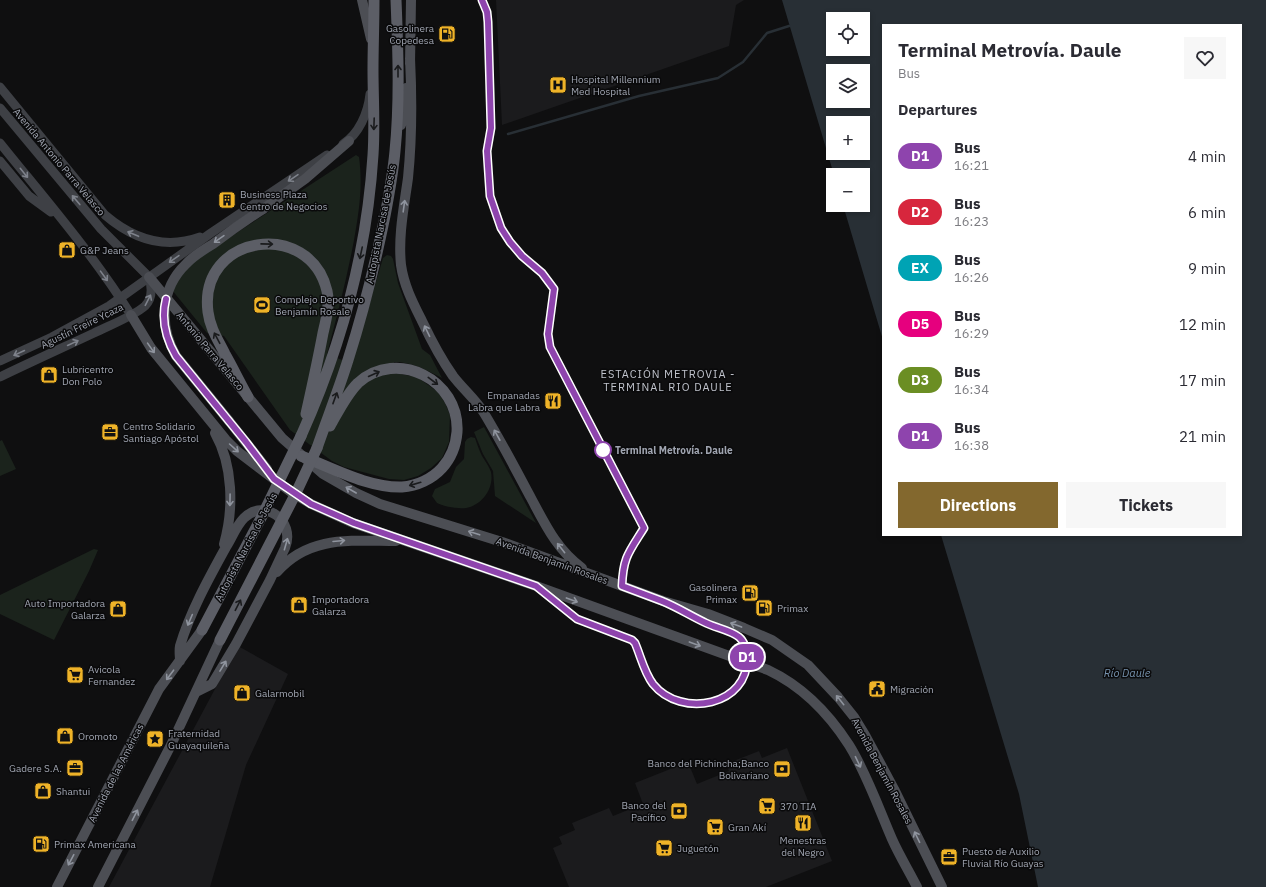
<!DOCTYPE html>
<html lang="en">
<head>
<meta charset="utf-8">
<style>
	body { margin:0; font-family:"IBM Plex Sans",sans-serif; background:#f7f7f7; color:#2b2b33; height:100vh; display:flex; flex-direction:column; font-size:15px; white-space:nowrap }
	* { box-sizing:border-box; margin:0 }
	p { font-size:13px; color:#7c7c81 }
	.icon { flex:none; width:22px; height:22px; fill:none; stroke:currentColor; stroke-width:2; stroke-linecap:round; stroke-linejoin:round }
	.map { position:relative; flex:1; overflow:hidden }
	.details { position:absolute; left:882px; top:24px; width:360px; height:512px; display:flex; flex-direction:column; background:#fff; border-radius:0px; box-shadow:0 2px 6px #0003 }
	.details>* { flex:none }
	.badge { padding:0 8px; border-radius:13px; font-size:14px; line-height:26px }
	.buttons { position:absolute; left:826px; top:12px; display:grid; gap:8px }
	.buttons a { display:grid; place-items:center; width:44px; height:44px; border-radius:0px; background:#fff; box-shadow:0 2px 6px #0003; font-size:20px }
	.map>.badge { position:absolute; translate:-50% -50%; box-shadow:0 0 0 2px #fff }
	h2 { padding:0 16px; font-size:15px; line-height:36px }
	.round { display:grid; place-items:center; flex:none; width:42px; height:42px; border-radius:0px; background:#f7f7f7 }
	.head { display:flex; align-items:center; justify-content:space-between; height:68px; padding:0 16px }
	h1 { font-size:19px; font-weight:700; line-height:30px }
	.action { display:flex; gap:8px; margin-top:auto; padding:8px 16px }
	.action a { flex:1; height:46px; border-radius:0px; background:#83682e; color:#fff; font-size:16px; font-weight:700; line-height:46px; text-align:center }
	.action a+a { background:#f7f7f7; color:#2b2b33 }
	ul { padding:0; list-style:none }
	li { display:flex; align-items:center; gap:12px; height:56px; padding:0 16px }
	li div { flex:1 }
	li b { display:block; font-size:15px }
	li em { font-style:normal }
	li .badge { min-width:44px; font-weight:700; text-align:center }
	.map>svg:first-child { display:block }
	.built { fill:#1b1b1d }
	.green { fill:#1b231c }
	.water { fill:#282f35; fill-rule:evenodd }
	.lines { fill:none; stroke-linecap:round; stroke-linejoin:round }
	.stream { stroke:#282f35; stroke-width:2.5 }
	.secondary { stroke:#3e4045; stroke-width:9 }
	.primary { stroke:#4c4e54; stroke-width:10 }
	.highway { stroke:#5c5e66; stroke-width:11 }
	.primary-bridge { stroke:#4c4e54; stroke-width:10 }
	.highway-bridge { stroke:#5c5e66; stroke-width:11 }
	.oneway { stroke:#1a1b1d }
	.oneway2 { stroke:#7e828b }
	.oneway3 { stroke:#8f949e }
	.line-casing { stroke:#fff; stroke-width:9 }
	.line { stroke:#8e44ad; stroke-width:6 }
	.stop-dot { fill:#fff; stroke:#8e44ad; stroke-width:2 }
	.labels { text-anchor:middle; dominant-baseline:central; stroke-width:3; stroke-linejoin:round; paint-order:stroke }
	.poi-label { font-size:10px; fill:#a0a5b1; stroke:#0a0a0b; text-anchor:start }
	.street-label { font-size:10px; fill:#a0a5b1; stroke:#0a0a0b }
	.stop-label { font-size:10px; font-weight:bold; fill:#a0a5b1; stroke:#0a0a0b; text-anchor:start }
	.neighbourhood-label { font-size:11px; letter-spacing:1px; fill:#c1c4cd; stroke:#0a0a0b }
	.water-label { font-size:11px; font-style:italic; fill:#7692ad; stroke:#0a0a0b }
</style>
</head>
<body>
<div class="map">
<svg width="1266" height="887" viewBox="0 0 1266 887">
	<rect width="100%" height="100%" fill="#0f0f10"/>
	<!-- built -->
	<path class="built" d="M496 0H744L736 5 729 46 502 125Z
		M238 646 288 674 246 765 210 887H109Z
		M787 748 832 861 766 887H569L553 848 562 844 559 837 575 830 572 823 609 808 613 816 643 804 635 783 688 762 697 784 729 771 726 764 759 751 762 758Z"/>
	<!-- green -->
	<path class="green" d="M356 155 359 157C363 186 359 212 354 240 347 278 337 316 327 354L352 364 383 258 387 255 391 256 393 259 398 283 422 349 430 355 442 378C426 370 413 362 394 362L395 373 417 377 438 392 445 403 450 415 449 442 442 458 431 468 418 476 404 480 389 479 344 467 332 461 290 430 224 336 207 333 172 290 177 280 198 258Z
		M484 427 536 523 495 496 493 471 483 454 474 432Z
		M471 437 475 438C477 444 479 450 482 456 485 461 489 466 491 472 494 487 484 502 470 507 462 510 445 507 437 503L432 496 435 489 450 482 456 467 464 459 465 442 467 439Z
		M2 440 16 469 0 476V441Z
		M94 549 98 550 89 571 54 640 0 614V595Z"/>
	<!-- water -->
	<path class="water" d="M782 0H1266V887H1038L1019 794 941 535H1241V25H883V340L843 205H863V175H834ZM833 19H863V49H833ZM833 71H863V101H833ZM833 123H863V153H833Z"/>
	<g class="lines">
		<!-- stream -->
		<path class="stream" d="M508 134 639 96 718 78 743 62 767 33 789 26"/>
		<!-- secondary -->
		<path class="secondary" d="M0 87 105 215C133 239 164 250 200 237
			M0 108 101 229 149 277C152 287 153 298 145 306 134 316 108 326 94 333 62 348 31 362 0 377
			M0 143C45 199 93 254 131 315
			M343 144C359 134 368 113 370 94
			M0 161 29 196 51 212
			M0 361 52 337 109 306 211 233 327 155"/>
		<!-- primary -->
		<path class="primary" d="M362 0 371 39
			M410 58C412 98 412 138 408 178 404 207 398 236 401 265 404 286 413 303 422 321 431 340 441 359 453 376 463 389 476 400 484 413 501 441 516 470 531 498 545 524 557 550 582 568
			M410 64 411 0
			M401 125 406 88
			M263 209 305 179 349 141
			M149 277 282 438 323 474 356 493 380 504 502 542 663 601 708 614 744 628 772 640 808 665 838 697 854 717 865 735 894 789 942 887
			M131 315 151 348 226 440 237 451 291 492 311 504 353 523 536 586 768 670C802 686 829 714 849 745 866 772 879 809 892 839 899 855 909 871 917 887
			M229 421 267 469
			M215 433C233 465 234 509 224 544
			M277 572C309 535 352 541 396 541
			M180 661C180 656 179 651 180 646 190 612 209 578 226 547 232 538 236 526 244 518 264 498 296 520 285 548L270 580 236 644 212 684 196 692
			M57 887 159 689 202 630
			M98 887 171 745 220 640"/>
		<!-- highway -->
		<path class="highway" d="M248 397C240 383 233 368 225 354 218 340 210 328 208 312 198 234 310 218 327 291 330 305 326 320 323 333 318 360 312 387 306 414
			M301 436C341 347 367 252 373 155 375 126 373 98 373 70 373 47 374 23 374 0
			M317 448C327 419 339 389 348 360 363 313 375 265 385 216 389 195 393 173 395 151 400 101 398 50 396 0
			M301 456C333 468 368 488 402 487 417 486 432 479 442 468 451 458 456 445 457 432 460 380 397 348 358 383 346 395 338 412 330 426"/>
		<!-- primary-bridge -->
		<path class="primary-bridge" d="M229 421 176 356C159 326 160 289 186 264 193 256 203 250 213 244 229 232 246 220 263 209"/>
		<!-- highway-bridge -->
		<path class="highway-bridge" d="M202 630 261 518 301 436
			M220 640 296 493 317 448"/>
	</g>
	<!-- one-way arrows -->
	<defs><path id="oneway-shaft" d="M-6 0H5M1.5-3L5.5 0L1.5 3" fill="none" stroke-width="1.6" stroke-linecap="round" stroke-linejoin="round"/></defs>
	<g class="oneway">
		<use href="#oneway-shaft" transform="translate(398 71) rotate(-90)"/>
		<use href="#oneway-shaft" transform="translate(374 124) rotate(92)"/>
		<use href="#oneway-shaft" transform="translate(267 244) rotate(1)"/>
		<use href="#oneway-shaft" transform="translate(361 253) rotate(102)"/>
		<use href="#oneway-shaft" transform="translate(217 338) rotate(-118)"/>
		<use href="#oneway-shaft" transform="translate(374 374) rotate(-24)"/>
		<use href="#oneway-shaft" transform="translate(433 381) rotate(37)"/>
		<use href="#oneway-shaft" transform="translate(335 398) rotate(-70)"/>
		<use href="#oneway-shaft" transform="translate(415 484) rotate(164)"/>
		<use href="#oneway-shaft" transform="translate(238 605) rotate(-63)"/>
	</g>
	<g class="oneway2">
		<use href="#oneway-shaft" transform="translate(24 173) rotate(51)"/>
		<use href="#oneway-shaft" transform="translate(293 178) rotate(146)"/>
		<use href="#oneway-shaft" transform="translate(76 200) rotate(-130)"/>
		<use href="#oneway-shaft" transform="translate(133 234) rotate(-157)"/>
		<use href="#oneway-shaft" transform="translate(174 259) rotate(145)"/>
		<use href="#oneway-shaft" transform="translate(104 276) rotate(54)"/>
		<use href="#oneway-shaft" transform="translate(148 300) rotate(-63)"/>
		<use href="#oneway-shaft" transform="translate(73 343) rotate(-25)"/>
		<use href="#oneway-shaft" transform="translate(19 353) rotate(155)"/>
	</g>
	<g class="oneway3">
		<use href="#oneway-shaft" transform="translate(404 206) rotate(-82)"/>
		<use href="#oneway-shaft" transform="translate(219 239) rotate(145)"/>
		<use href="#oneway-shaft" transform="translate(427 331) rotate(-116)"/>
		<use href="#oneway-shaft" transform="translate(151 348) rotate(55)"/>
		<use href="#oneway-shaft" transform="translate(497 435) rotate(-119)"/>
		<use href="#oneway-shaft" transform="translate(234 448) rotate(42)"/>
		<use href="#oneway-shaft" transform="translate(351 490) rotate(-150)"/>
		<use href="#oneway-shaft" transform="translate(230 500) rotate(91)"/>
		<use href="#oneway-shaft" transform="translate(474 533) rotate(-162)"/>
		<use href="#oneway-shaft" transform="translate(339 541) rotate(-5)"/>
		<use href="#oneway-shaft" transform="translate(286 544) rotate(-74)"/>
		<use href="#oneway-shaft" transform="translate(561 548) rotate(-128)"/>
		<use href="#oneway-shaft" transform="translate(572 600) rotate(20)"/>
		<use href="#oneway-shaft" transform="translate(190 620) rotate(113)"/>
		<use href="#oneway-shaft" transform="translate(736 625) rotate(-160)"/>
		<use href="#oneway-shaft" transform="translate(695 644) rotate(20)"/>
		<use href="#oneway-shaft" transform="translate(223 666) rotate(-59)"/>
		<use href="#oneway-shaft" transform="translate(170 675) rotate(127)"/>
		<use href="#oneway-shaft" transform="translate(840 700) rotate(-129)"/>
		<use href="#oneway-shaft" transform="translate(858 762) rotate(64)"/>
		<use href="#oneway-shaft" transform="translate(135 815) rotate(-63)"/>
		<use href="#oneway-shaft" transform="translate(917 837) rotate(-116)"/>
		<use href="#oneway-shaft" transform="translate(71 860) rotate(118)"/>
	</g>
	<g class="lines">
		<defs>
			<path id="line" d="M166 299C161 319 166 339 176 356L246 442 274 479 311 504 354 523 536 586 577 619 632 640 635 643C641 657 644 672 653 684 681 719 750 706 747 656 747 650 744 641 739 637 730 630 716 628 706 623 691 616 677 607 662 601 649 596 635 591 622 586 623 557 629 552 644 528L550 347 548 334 554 289 542 273 522 256 510 242 501 228 490 196 487 151 491 128 488 22 487 12 482 0"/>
		</defs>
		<!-- line casing -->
		<use href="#line" class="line-casing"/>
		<!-- line -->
		<use href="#line" class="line"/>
	</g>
	<!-- icons -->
	<defs>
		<symbol id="fuel-square" viewBox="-11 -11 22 22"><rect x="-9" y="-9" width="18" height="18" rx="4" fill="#efb328" stroke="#0a0a0b"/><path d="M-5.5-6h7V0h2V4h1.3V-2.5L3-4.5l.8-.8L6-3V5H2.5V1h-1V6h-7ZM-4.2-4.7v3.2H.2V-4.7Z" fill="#111"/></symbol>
		<symbol id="hospital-square" viewBox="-11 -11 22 22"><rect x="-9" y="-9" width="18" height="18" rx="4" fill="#efb328" stroke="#0a0a0b"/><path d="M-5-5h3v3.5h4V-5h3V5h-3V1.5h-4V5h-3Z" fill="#111"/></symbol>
		<symbol id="building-square" viewBox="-11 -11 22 22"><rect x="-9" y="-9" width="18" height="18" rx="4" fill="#efb328" stroke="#0a0a0b"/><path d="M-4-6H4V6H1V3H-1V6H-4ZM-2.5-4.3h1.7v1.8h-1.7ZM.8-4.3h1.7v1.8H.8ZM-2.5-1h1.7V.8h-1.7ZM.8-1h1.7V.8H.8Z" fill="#111"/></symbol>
		<symbol id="shop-square" viewBox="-11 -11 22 22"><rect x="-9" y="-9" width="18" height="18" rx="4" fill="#efb328" stroke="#0a0a0b"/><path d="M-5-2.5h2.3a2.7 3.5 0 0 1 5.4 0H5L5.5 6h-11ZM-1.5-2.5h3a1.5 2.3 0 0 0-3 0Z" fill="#111"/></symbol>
		<symbol id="stadium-square" viewBox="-11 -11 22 22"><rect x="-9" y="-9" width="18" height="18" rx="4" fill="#efb328" stroke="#0a0a0b"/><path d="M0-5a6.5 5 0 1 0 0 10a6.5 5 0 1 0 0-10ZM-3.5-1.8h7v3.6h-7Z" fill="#111"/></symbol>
		<symbol id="restaurant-square" viewBox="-11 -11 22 22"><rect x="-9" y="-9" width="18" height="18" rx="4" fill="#efb328" stroke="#0a0a0b"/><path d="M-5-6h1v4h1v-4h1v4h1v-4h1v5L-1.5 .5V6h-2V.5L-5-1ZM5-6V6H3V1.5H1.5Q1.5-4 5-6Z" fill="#111"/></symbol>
		<symbol id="office-square" viewBox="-11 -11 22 22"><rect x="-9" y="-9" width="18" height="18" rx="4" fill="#efb328" stroke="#0a0a0b"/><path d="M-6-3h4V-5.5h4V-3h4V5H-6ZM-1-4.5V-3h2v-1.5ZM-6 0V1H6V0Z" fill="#111"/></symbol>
		<symbol id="supermarket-square" viewBox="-11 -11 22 22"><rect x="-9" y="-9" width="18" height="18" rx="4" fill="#efb328" stroke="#0a0a0b"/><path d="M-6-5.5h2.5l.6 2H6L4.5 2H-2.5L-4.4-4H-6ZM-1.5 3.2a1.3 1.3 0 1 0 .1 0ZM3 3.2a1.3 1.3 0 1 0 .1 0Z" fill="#111"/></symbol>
		<symbol id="civic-square" viewBox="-11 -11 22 22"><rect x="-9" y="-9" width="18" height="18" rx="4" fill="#efb328" stroke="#0a0a0b"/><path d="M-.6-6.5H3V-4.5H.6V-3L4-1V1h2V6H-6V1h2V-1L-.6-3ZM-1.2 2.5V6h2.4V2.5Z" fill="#111"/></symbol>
		<symbol id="sight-square" viewBox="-11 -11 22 22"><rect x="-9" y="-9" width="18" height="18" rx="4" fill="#efb328" stroke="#0a0a0b"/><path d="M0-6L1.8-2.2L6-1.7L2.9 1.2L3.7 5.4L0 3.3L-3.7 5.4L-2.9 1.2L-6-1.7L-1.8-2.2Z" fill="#111"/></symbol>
		<symbol id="bank-square" viewBox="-11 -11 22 22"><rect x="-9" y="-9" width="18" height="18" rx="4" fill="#efb328" stroke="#0a0a0b"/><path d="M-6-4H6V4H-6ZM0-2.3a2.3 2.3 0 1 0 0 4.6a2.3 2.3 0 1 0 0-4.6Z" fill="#111"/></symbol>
	</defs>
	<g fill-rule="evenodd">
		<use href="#fuel-square" x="437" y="24" width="20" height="20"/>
		<use href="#hospital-square" x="548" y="75" width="20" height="20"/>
		<use href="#building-square" x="217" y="190" width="20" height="20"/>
		<use href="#shop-square" x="57" y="240" width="20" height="20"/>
		<use href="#stadium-square" x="252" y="295" width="20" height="20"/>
		<use href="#shop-square" x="39" y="365" width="20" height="20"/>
		<use href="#restaurant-square" x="543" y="391" width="20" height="20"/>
		<use href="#office-square" x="100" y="422" width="20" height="20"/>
		<use href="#fuel-square" x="740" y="583" width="20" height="20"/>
		<use href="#shop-square" x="289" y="595" width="20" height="20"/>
		<use href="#fuel-square" x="754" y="598" width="20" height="20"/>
		<use href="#shop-square" x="108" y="599" width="20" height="20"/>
		<use href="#supermarket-square" x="65" y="665" width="20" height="20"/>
		<use href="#civic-square" x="867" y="679" width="20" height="20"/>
		<use href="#shop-square" x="232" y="683" width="20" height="20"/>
		<use href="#shop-square" x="55" y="726" width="20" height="20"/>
		<use href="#sight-square" x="145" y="729" width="20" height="20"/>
		<use href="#office-square" x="65" y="758" width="20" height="20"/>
		<use href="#bank-square" x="772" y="759" width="20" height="20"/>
		<use href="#shop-square" x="33" y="781" width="20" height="20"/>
		<use href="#supermarket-square" x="757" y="796" width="20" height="20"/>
		<use href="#bank-square" x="669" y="801" width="20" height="20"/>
		<use href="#restaurant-square" x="793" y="813" width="20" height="20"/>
		<use href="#supermarket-square" x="705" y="817" width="20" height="20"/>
		<use href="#fuel-square" x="31" y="834" width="20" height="20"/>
		<use href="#supermarket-square" x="654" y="838" width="20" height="20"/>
		<use href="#office-square" x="939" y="847" width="20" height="20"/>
	</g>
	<!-- markers -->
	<circle class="stop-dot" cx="603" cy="450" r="8"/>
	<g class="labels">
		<!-- poi labels -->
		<g class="poi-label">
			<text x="434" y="28" text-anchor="end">Gasolinera<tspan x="434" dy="12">Copedesa</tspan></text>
			<text x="571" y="79">Hospital Millennium<tspan x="571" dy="12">Med Hospital</tspan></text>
			<text x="240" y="194">Business Plaza<tspan x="240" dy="12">Centro de Negocios</tspan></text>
			<text x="80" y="250">G&amp;P Jeans</text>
			<text x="275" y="299">Complejo Deportivo<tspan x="275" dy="12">Benjamín Rosale</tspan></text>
			<text x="62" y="369">Lubricentro<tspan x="62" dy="12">Don Polo</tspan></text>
			<text x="540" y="395" text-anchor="end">Empanadas<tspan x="540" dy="12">Labra que Labra</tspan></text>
			<text x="123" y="426">Centro Solidario<tspan x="123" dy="12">Santiago Apóstol</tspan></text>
			<text x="737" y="587" text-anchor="end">Gasolinera<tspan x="737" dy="12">Primax</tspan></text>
			<text x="312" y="599">Importadora<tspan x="312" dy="12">Galarza</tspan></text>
			<text x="105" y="603" text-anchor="end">Auto Importadora<tspan x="105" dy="12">Galarza</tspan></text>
			<text x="777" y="608">Primax</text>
			<text x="88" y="669">Avicola<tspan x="88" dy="12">Fernandez</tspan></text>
			<text x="890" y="689">Migración</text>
			<text x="255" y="693">Galarmobil</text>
			<text x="168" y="733">Fraternidad<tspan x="168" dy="12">Guayaquileña</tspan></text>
			<text x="78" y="736">Oromoto</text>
			<text x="769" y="763" text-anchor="end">Banco del Pichincha;Banco<tspan x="769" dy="12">Bolivariano</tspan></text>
			<text x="62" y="768" text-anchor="end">Gadere S.A.</text>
			<text x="56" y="791">Shantui</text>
			<text x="666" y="805" text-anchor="end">Banco del<tspan x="666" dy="12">Pacífico</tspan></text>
			<text x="780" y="806">370 TIA</text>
			<text x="728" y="827">Gran Akí</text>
			<text x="803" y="840" text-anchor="middle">Menestras<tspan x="803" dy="12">del Negro</tspan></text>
			<text x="54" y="844">Primax Americana</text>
			<text x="677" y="848">Juguetón</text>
			<text x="962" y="851">Puesto de Auxilio<tspan x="962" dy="12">Fluvial Río Guayas</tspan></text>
		</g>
		<!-- street labels -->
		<g class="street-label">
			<text transform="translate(59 162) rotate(50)">Avenida Antonio Parra Velasco</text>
			<text transform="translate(381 224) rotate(-79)">Autopista Narcisa de Jesús</text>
			<text transform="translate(82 326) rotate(-26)">Agustín Freire Ycaza</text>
			<text transform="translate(210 351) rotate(50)">Antonio Parra Velasco</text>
			<text transform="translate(246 547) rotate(-62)">Autopista Narcisa de Jesús</text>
			<text transform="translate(552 561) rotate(20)">Avenida Benjamín Rosales</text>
			<text transform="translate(882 771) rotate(62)">Avenida Benjamín Rosales</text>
			<text transform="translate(116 773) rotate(-63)">Avenida de las Américas</text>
		</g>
		<!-- stop labels -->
		<g class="stop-label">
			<text x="615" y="450">Terminal Metrovía. Daule</text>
		</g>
		<!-- neighbourhood labels -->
		<g class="neighbourhood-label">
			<text x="668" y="374">ESTACIÓN METROVIA -<tspan x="668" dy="13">TERMINAL RIO DAULE</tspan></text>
		</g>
		<!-- water labels -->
		<g class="water-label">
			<text x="1127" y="673">Río Daule</text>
		</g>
	</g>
</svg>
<div class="buttons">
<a><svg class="icon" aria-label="locate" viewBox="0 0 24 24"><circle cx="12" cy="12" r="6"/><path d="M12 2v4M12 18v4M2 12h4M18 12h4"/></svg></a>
<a><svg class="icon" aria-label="layers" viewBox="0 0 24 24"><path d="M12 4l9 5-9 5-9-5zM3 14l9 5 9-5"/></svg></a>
<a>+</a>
<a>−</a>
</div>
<b class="badge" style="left:747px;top:657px;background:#8e44ad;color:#fff">D1</b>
<section class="details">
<div class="head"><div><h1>Terminal Metrovía. Daule</h1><p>Bus</p></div><a class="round"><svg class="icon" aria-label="heart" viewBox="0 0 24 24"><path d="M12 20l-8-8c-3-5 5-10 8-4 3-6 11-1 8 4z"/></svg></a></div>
<h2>Departures</h2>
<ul>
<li><span class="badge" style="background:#8e44ad;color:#fff">D1</span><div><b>Bus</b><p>16:21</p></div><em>4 min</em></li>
<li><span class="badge" style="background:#d7263d;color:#fff">D2</span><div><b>Bus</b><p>16:23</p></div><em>6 min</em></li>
<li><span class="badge" style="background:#00a3b4;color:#fff">EX</span><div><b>Bus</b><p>16:26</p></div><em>9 min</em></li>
<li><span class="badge" style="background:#e6007e;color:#fff">D5</span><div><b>Bus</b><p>16:29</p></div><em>12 min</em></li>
<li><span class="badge" style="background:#6b8e23;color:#fff">D3</span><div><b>Bus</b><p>16:34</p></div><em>17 min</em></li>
<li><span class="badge" style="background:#8e44ad;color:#fff">D1</span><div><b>Bus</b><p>16:38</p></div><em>21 min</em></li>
</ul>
<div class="action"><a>Directions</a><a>Tickets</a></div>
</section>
</div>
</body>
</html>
